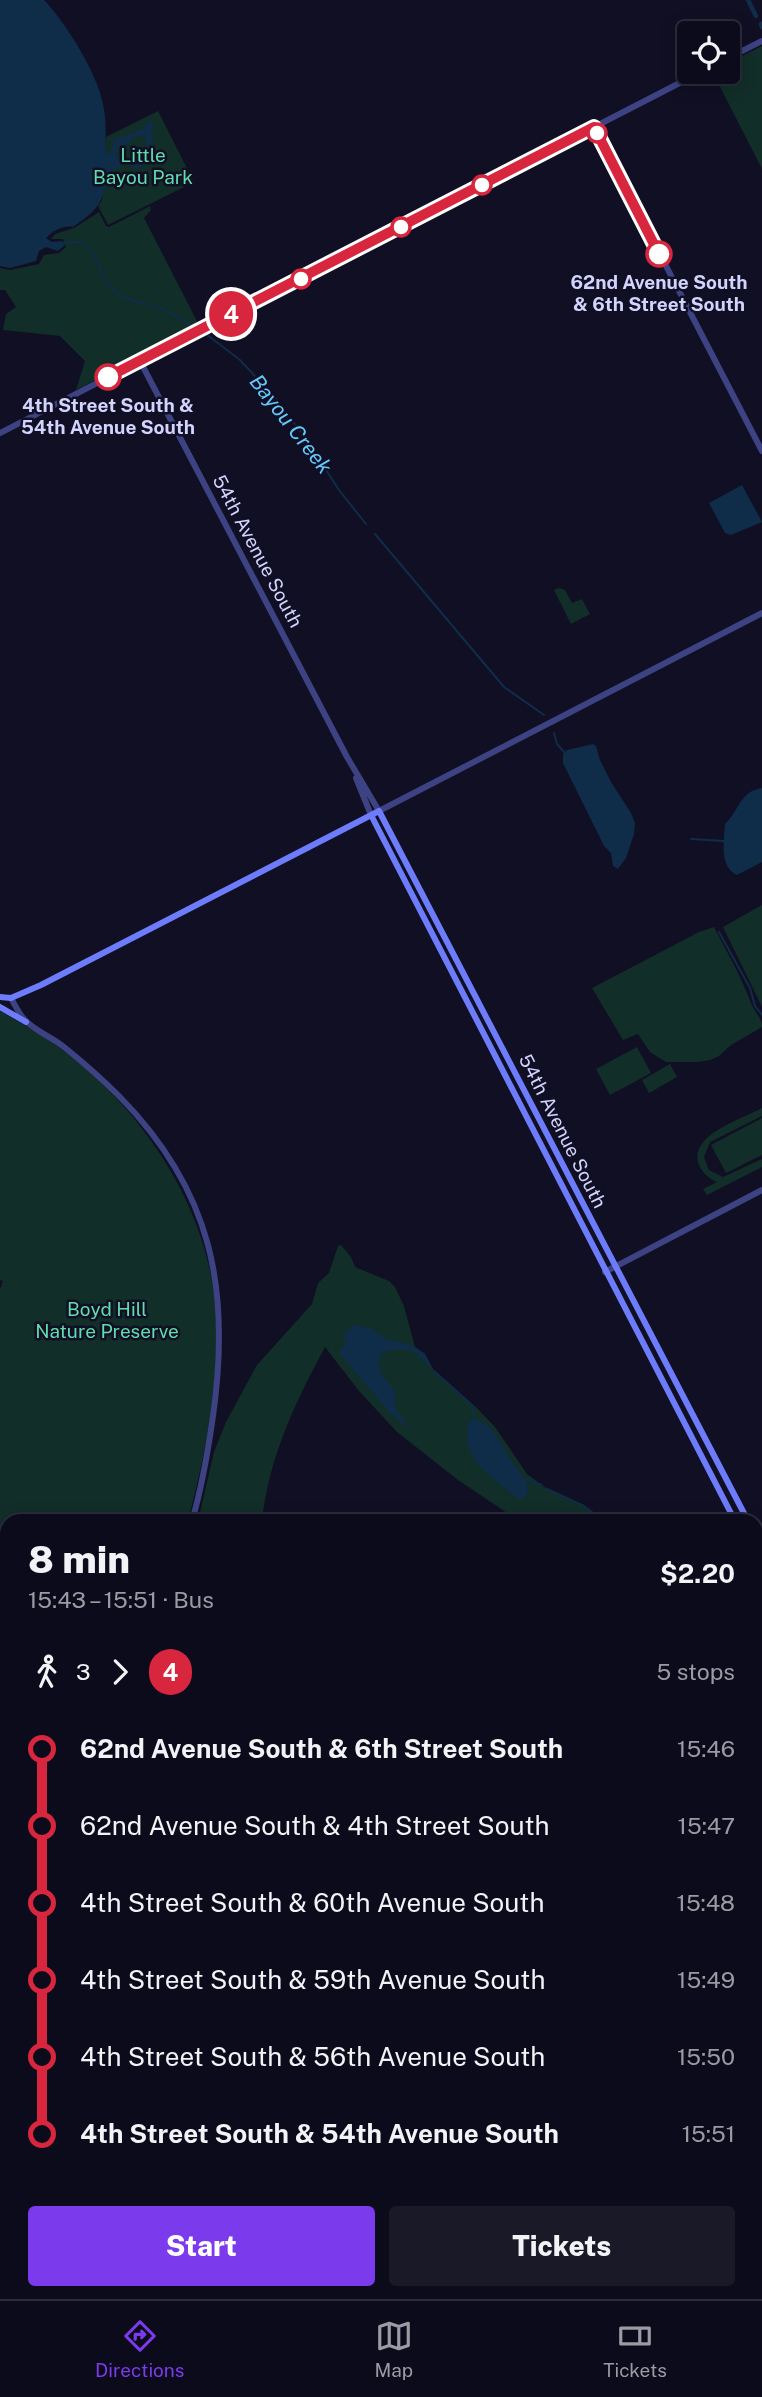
<!DOCTYPE html>
<html lang="en">
<head>
<meta charset="utf-8">
<style>
	body { margin:0; font-family:"Public Sans",sans-serif; background:#1a1928; color:#f1f3f6; height:100vh; display:flex; flex-direction:column; font-size:26px; white-space:nowrap }
	* { box-sizing:border-box; margin:0 }
	p { font-size:23px; color:#9a9ba3 }
	.icon { flex:none; width:38px; height:38px; fill:none; stroke:currentColor; stroke-width:2; stroke-linecap:round; stroke-linejoin:round }
	.map { position:relative; flex:1; overflow:hidden }
	.sheet { position:absolute; left:0px; top:1514px; width:763px; height:786px; display:flex; flex-direction:column; background:#0c0b1b; border-radius:21px 21px 0 0; box-shadow:0 4px 18px #0003,0 0 0 2px #2c2b3a }
	.sheet>* { flex:none }
	.badge { padding:0 14px; border-radius:23px; font-size:24px; line-height:46px }
	.buttons { position:absolute; left:677px; top:21px; display:grid; gap:14px }
	.buttons a { display:grid; place-items:center; width:63px; height:63px; border-radius:7px; background:#0c0b1b; box-shadow:0 4px 18px #0003,0 0 0 2px #2c2b3a; font-size:35px }
	.map>.badge { position:absolute; translate:-50% -50%; box-shadow:0 0 0 4px #fff }
	.legs { display:flex; align-items:center; gap:10px; height:77px; padding:0 28px; font-size:23px }
	.legs p { margin-inline-start:auto }
	.headline { display:flex; align-items:center; justify-content:space-between; height:119px; padding:0 28px }
	h1 { font-size:38px; font-weight:800; line-height:52px }
	.primary-button { display:flex; gap:14px; margin-top:auto; padding:14px 28px }
	.primary-button a { flex:1; height:80px; border-radius:7px; background:#7c3aed; color:#fff; font-size:28px; font-weight:800; line-height:80px; text-align:center }
	.primary-button a+a { background:#1a1928; color:#f1f3f6 }
	ul { padding:0 28px; list-style:none }
	li { display:flex; align-items:center; gap:24px; height:77px; font-size:26px }
	li i { display:grid; place-items:center; width:10px; height:100%; margin:0 9px; background:currentColor }
	li i::after { content:''; width:18px; height:18px; margin:-9px; border:5px solid; border-radius:50%; background:#0c0b1b }
	li p { margin-inline-start:auto }
	li:first-child i { background:linear-gradient(#0000 50%,currentColor 0) }
	li:last-child i { background:linear-gradient(currentColor 50%,#0000 0) }
	.tabs { display:flex; justify-content:space-around; align-items:center; height:98px; border-top:2px solid #2c2b3a; background:#0c0b1b; font-size:19px; color:#9a9ba3 }
	.tabs a { display:grid; justify-items:center; gap:4px }
	.tabs .on { color:#7c3aed }
	.map>svg:first-child { display:block }
	.green { fill:#122e29 }
	.water { fill:#0f2d48; fill-rule:evenodd }
	.lines { fill:none; stroke-linecap:round; stroke-linejoin:round }
	.stream { stroke:#0f2d48; stroke-width:2 }
	.canal { stroke:#0f2d48; stroke-width:4.5 }
	.tertiary { stroke:#3c4282; stroke-width:6 }
	.secondary { stroke:#6d7cfb; stroke-width:6 }
	.line-1-casing { stroke:#fff; stroke-width:16 }
	.line-1 { stroke:#d7263d; stroke-width:10 }
	.stop-1-dot { fill:#fff; stroke:#d7263d; stroke-width:3.5 }
	.labels { text-anchor:middle; dominant-baseline:central; stroke-width:5; stroke-linejoin:round; paint-order:stroke }
	.park-label { font-size:19px; fill:#61dcad; stroke:#100f24 }
	.stop-label { font-size:19px; font-weight:bold; fill:#d3d4fe; stroke:#100f24 }
	.street-label { font-size:19px; fill:#d3d4fe; stroke:#100f24 }
	.water-label { font-size:21px; font-style:italic; fill:#65c9fb; stroke:#100f24 }
</style>
</head>
<body>
<div class="map">
<svg width="762" height="2299" viewBox="0 0 762 2299">
	<rect width="100%" height="100%" fill="#100f24"/>
	<!-- green -->
	<path class="green" d="M762 46V169L714 75V72H728V63Z
		M158 111 194 182 108 225 98 206 102 200 106 137Z
		M150 206 151 210 144 218 200 327 76 390 85 361 60 336 3 330 6 314 16 307 5 290H0V268L10 270 39 264 44 255 59 253 66 247 63 239H51L55 234 74 228 99 212 106 226 109 227Z
		M559 588 565 590 572 603 582 599 590 614 571 624 554 590Z
		M762 905V1007L723 927Z
		M714 927C727 952 741 976 751 1003 754 1012 762 1017 762 1027L731 1045 719 1056 710 1060 698 1062H666L650 1052 638 1034 623 1040 592 988 699 932Z
		M0 1011C17 1021 35 1030 50 1041 135 1099 207 1201 215 1305 221 1377 206 1451 188 1521H7V1896L0 1911V1289L3 1281 0 1280Z
		M637 1047 651 1073 610 1095 596 1069Z
		M670 1064 677 1077 649 1093 642 1080Z
		M762 1108V1116L710 1142 704 1157 709 1170 723 1177 762 1159V1167L707 1195 703 1189 717 1182C708 1178 701 1172 698 1162 691 1134 742 1119 762 1108Z
		M762 1118V1155L726 1173 711 1145Z
		M341 1245 351 1257 355 1267 389 1281 395 1287 404 1306 415 1347 425 1354 434 1371 443 1380 476 1407 495 1427 527 1474 550 1491 584 1506 602 1521H519L458 1480 397 1432 359 1391 325 1347C295 1403 269 1457 262 1521H198L214 1452 226 1422 257 1365 312 1304 318 1283 329 1273 338 1246Z
		M762 1848V1912L756 1922V1853Z
		M7 1917V2088L0 2109V1932Z
		M7 2107V2200L0 2204V2131Z
		M227 2293H323L326 2299H233Z"/>
	<!-- water -->
	<path class="water" d="M0 0H44C66 23 97 73 103 104 107 121 105 137 106 154L110 153 114 140 142 129 151 120 154 125 151 133 155 157 151 162 137 169 126 163 106 174C105 203 96 211 73 227 63 225 53 231 46 238L52 242 62 241 65 245 58 251 46 247 39 251 36 261 10 268 0 266ZM145 135 147 149 142 162 134 158H120L116 155 118 146 128 145 133 137Z
		M742 485 762 522 731 535 725 533 709 503Z
		M593 744 596 746 600 760 611 782 631 813 635 823 634 834 626 858 618 869 613 866 611 853 604 846 563 763V755L567 750Z
		M762 788V862L737 875C719 867 724 841 725 824 739 811 740 791 762 788Z
		M353 1325 370 1328 388 1340 410 1344 425 1354 434 1371C412 1351 417 1346 383 1352 372 1370 386 1378 395 1391V1407L410 1429 390 1413 340 1354 341 1349 347 1342 343 1336Z
		M474 1419C493 1423 501 1444 510 1459 518 1471 527 1479 528 1493L523 1499H518C495 1477 458 1461 469 1422Z
		M760 2208 762 2213V2299H731L728 2293 756 2292 758 2251 756 2211Z"/>
	<g class="lines">
		<!-- stream -->
		<path class="stream" d="M63 243C100 236 92 264 109 285 122 301 139 301 158 307 170 312 184 322 197 328
			M206 334 240 360 276 399 306 439 339 490 366 524
			M375 534 504 687 544 715
			M554 733 557 744 565 753
			M691 839 724 841
			M719 932 750 988 755 1006 762 1015
			M434 1371 472 1405 474 1419
			M524 1479 542 1485
			M547 1489 584 1506 601 1519
			M756 1859 762 1854"/>
		<!-- canal -->
		<path class="canal" d="M748 0 756 16
			M761 24 762 27"/>
		<!-- tertiary -->
		<path class="tertiary" d="M728 58 762 41
			M594 127 762 451
			M140 361 347 757 379 811 762 613
			M0 433 701 72
			M356 778 371 815
			M11 998C15 1005 19 1014 25 1020 35 1031 52 1037 64 1047 84 1063 102 1079 120 1097 212 1191 231 1289 213 1416 208 1451 202 1487 192 1521
			M605 1272 762 1190
			M756 1850 762 1845
			M0 2123 7 2100
			M223 2292 230 2299
			M374 2299 375 2292
			M514 2299 517 2292"/>
		<!-- secondary -->
		<path class="secondary" d="M371 815 735 1521
			M0 997 11 998 41 985 379 811 748 1521
			M0 1007 26 1022
			M756 1536 762 1547
			M756 1562 762 1573"/>
	</g>
	<g class="lines">
		<defs>
			<path id="line-1" d="M108 377 594 127 659 254"/>
		</defs>
		<!-- line-1 casing -->
		<use href="#line-1" class="line-1-casing"/>
		<!-- line-1 -->
		<use href="#line-1" class="line-1"/>
	</g>
	<!-- markers -->
	<g class="stop-1-dot">
		<circle cx="597" cy="133" r="9"/>
		<circle cx="482" cy="185" r="9"/>
		<circle cx="401" cy="227" r="9"/>
		<circle cx="659" cy="254" r="12"/>
		<circle cx="301" cy="279" r="9"/>
		<circle cx="108" cy="377" r="12"/>
	</g>
	<g class="labels">
		<!-- park labels -->
		<g class="park-label">
			<text x="143" y="155">Little<tspan x="143" dy="22">Bayou Park</tspan></text>
			<text x="107" y="1309">Boyd Hill<tspan x="107" dy="22">Nature Preserve</tspan></text>
		</g>
		<!-- stop labels -->
		<g class="stop-label">
			<text x="659" y="282">62nd Avenue South<tspan x="659" dy="22">&amp; 6th Street South</tspan></text>
			<text x="108" y="405">4th Street South &amp;<tspan x="108" dy="22">54th Avenue South</tspan></text>
		</g>
		<!-- street labels -->
		<g class="street-label">
			<text transform="translate(258 551) rotate(62)">54th Avenue South</text>
			<text transform="translate(563 1131) rotate(63)">54th Avenue South</text>
		</g>
		<!-- water labels -->
		<g class="water-label">
			<text transform="translate(291 424) rotate(52)">Bayou Creek</text>
		</g>
	</g>
</svg>
<div class="buttons">
<a><svg class="icon" aria-label="locate" viewBox="0 0 24 24"><circle cx="12" cy="12" r="6"/><path d="M12 2v4M12 18v4M2 12h4M18 12h4"/></svg></a>
</div>
<b class="badge" style="left:231px;top:314px;background:#d7263d;color:#fff">4</b>
<section class="sheet">
<div class="headline"><div><h1>8 min</h1><p>15:43 – 15:51 · Bus</p></div><b>$2.20</b></div>
<div class="legs"><svg class="icon" aria-label="walk" viewBox="0 0 24 24"><circle cx="13" cy="4" r="2"/><path d="M13 8l-2 6 4 7M11 14l-3 7M7 12l3-4h3l4 4"/></svg>3<svg class="icon" aria-label="forward" viewBox="0 0 24 24"><path d="M9 5l7 7-7 7"/></svg><b class="badge" style="background:#d7263d;color:#fff">4</b><p>5 stops</p></div>
<ul>
<li><i style="color:#d7263d"></i><b>62nd Avenue South &amp; 6th Street South</b><p>15:46</p></li>
<li><i style="color:#d7263d"></i><span>62nd Avenue South &amp; 4th Street South</span><p>15:47</p></li>
<li><i style="color:#d7263d"></i><span>4th Street South &amp; 60th Avenue South</span><p>15:48</p></li>
<li><i style="color:#d7263d"></i><span>4th Street South &amp; 59th Avenue South</span><p>15:49</p></li>
<li><i style="color:#d7263d"></i><span>4th Street South &amp; 56th Avenue South</span><p>15:50</p></li>
<li><i style="color:#d7263d"></i><b>4th Street South &amp; 54th Avenue South</b><p>15:51</p></li>
</ul>
<div class="primary-button"><a>Start</a><a>Tickets</a></div>
</section>
</div>
<nav class="tabs">
<a class="on"><svg class="icon" aria-label="directions" viewBox="0 0 24 24"><path d="M12 3l9 9-9 9-9-9zM9 14v-3h6M13 9l2 2-2 2"/></svg>Directions</a>
<a><svg class="icon" aria-label="map" viewBox="0 0 24 24"><path d="M3 6l6-2 6 2 6-2v14l-6 2-6-2-6 2zM9 4v14M15 6v14"/></svg>Map</a>
<a><svg class="icon" aria-label="tickets" viewBox="0 0 24 24"><path d="M3 7h18v10H3zM15 7v10"/></svg>Tickets</a>
</nav>
</body>
</html>
